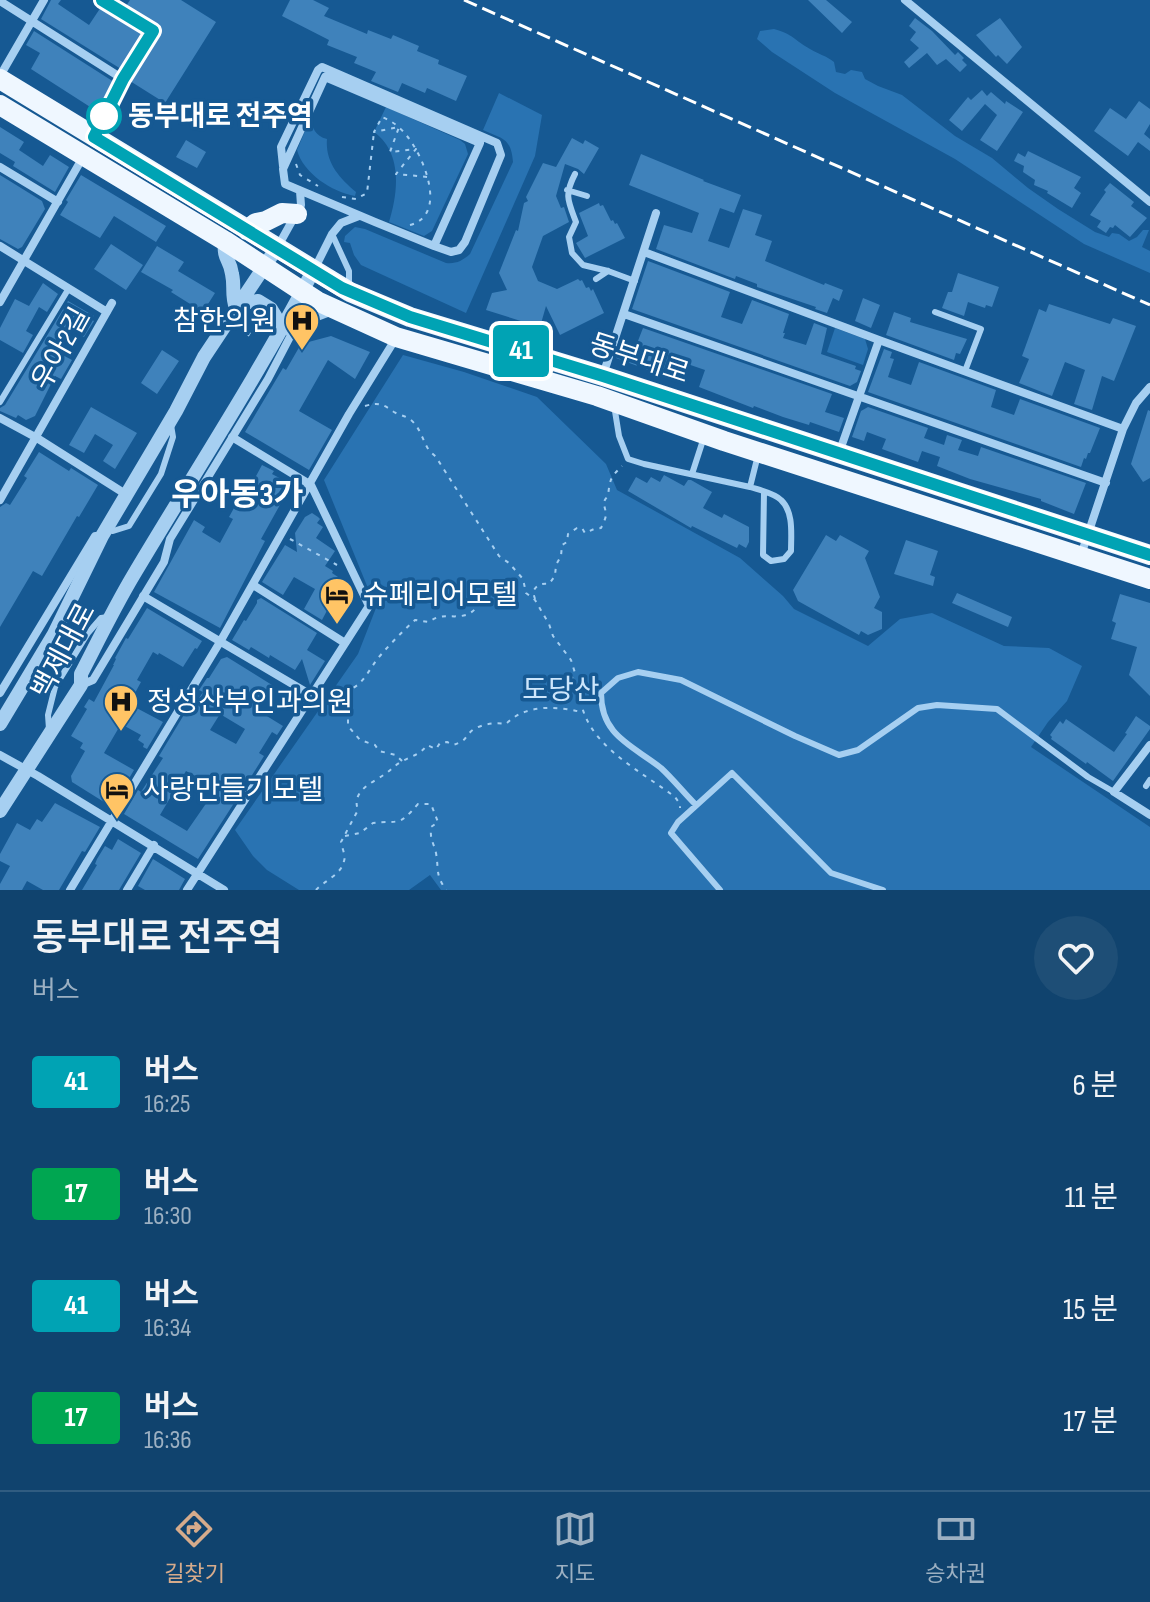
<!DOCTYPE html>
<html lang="ko">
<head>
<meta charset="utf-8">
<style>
	body { margin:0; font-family:"Sofia Sans Condensed","Noto Sans KR",sans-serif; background:#1e4e76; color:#f1f3f6; height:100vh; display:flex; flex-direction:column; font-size:30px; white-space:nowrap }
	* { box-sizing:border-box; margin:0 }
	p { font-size:26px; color:#9cb0c2 }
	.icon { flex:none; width:44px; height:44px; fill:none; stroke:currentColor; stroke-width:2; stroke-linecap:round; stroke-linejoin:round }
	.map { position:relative; height:890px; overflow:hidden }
	.side { display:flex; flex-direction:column; background:#10436e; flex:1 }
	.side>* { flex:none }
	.badge { padding:0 16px; border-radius:6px; font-size:28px; line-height:52px }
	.map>.badge { position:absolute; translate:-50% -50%; box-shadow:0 0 0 4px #fff }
	.round { display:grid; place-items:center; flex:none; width:84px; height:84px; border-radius:42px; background:#1e4e76 }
	.summary { display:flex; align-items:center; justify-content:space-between; height:136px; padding:0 32px }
	h1 { font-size:38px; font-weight:600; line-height:60px }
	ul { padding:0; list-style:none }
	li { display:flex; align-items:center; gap:24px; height:112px; padding:0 32px }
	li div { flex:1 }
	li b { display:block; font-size:30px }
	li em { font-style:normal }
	li .badge { min-width:88px; font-weight:700; text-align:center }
	.dock { display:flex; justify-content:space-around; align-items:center; height:112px; border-top:2px solid #305c81; background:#10436e; font-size:22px; color:#9cb0c2 }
	.dock a { display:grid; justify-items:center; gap:4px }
	.dock .current { color:#d6ab8b }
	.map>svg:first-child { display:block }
	.green { fill:#2973b2 }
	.building { fill:#3f82bb; fill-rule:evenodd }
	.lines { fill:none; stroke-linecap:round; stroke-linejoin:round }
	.path { stroke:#a6cff1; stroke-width:2; stroke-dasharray:4 6; stroke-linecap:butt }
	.service { stroke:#a6cff1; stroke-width:6 }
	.minor { stroke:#a6cff1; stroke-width:8 }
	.tertiary { stroke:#a6cff1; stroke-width:14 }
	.primary { stroke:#eff7ff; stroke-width:20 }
	.rail { stroke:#fff; stroke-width:3; stroke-dasharray:14 6; stroke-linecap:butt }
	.line-casing { stroke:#fff; stroke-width:18 }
	.line { stroke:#00a3b4; stroke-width:12 }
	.stop-dot { fill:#fff; stroke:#00a3b4; stroke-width:4 }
	.labels { text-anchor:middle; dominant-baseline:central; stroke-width:7; stroke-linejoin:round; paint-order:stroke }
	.stop-label { font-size:28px; font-weight:bold; fill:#fff; stroke:#165993; text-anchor:start }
	.poi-label { font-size:28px; fill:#fff; stroke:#165993; text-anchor:start }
	.street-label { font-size:28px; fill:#fff; stroke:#165993 }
	.park-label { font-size:28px; fill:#cde6fc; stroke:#165993 }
	.quarter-label { font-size:32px; font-weight:bold; fill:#fff; stroke:#165993 }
</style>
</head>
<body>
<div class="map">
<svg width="1150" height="890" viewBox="0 0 1150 890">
	<rect width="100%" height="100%" fill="#165993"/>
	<!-- green -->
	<path class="green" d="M774 29C793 34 794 40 810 49 818 54 827 56 834 62L836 72 845 74 851 70 862 72 865 79 878 86 902 95 955 136 992 158 1028 188 1058 209 1095 232 1109 237 1112 233 1119 234 1129 241 1137 237 1143 230H1149L1142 247 1150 251V273L1084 244 955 159 835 93 772 52 757 39 760 31Z
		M499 93 542 115 535 156 466 313 361 265 354 255 350 243 344 242 345 236 355 227 365 229 446 263C456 264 462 261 470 254L513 162C511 138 503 139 483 130Z
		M386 107 460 140 465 144 468 154 432 231 424 236 389 222C398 193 403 153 374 132Z
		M311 117C312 128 315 136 327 139 325 162 339 178 356 192L355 196C332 192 303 173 297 150Z
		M835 328 865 339 868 349 863 365 827 352Z
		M403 355 464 372 537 397 606 464 617 490 740 558 783 596 794 609 868 646 900 619 932 613 1004 646 1049 648 1082 666 1067 701 1048 722 1031 747 1150 827V890H441L430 875 409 890H299L267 870 253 856 235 830 358 654 376 608 324 480Z"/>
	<!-- building -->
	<path class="building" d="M51 0H61L58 4 89 25 101 7 143 33 121 69 41 19Z
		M130 0H181L216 22 165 103 130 81 160 30 157 25 126 6Z
		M290 0H313L329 8 324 16 367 34 368 30 391 39 393 35 419 46 417 51 439 60 438 64 467 76 456 101 427 88 425 93 402 83 398 92 371 81 376 72 354 63 357 57 327 45 329 40 282 16Z
		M808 0H826L852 22 842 33Z
		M915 18 932 31 955 55 958 52 964 58 962 60 967 65 960 72 946 59 937 65 927 53 909 68 904 62 919 48 910 40 916 32 909 26Z
		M1000 18 1022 47 1007 64 998 55 996 57 976 35Z
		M34 31 114 82 98 112 31 69 40 53 26 45Z
		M982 90 987 96 991 92 1005 104 1006 101 1023 112 997 151 980 140 997 115 985 104 962 131 949 120 968 97 971 100Z
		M1139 101 1150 109V124L1144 134 1150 139V151L1138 142 1128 156 1094 131 1110 108 1126 119Z
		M0 127 24 142 19 150 43 166 50 155 69 167 55 192 13 166 15 162 0 153Z
		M572 138 583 144 585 140 599 148 584 174 578 169 565 164 556 196 561 208 564 207 569 222 543 236 532 267 538 281 557 289 578 279 580 281 582 280 586 288 589 287 591 291 593 289 604 313 560 335 546 306 540 327 486 310 492 293 507 290 499 273 516 230 518 231 524 203 528 201 526 197 543 163 556 167Z
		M186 140 206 152 197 168 176 157Z
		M1028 151 1081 177 1074 188 1081 193 1072 208 1047 193 1048 191 1034 185 1035 180 1023 172 1024 166 1014 161 1018 153 1025 157Z
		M641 154 704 180 703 181 741 195 734 213 720 208 708 241 729 248 743 209 762 215 755 235 772 241 765 261 824 285 825 283 843 290 839 301 833 298 827 313 815 309 816 307 757 287V284L736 276 735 279 656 249 664 225 692 233 699 213 629 185Z
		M0 175 42 201 45 209 22 247 18 249 0 239Z
		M81 175 166 226 156 242 114 216 100 238 60 215 68 202 66 200Z
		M1110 183 1134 202 1131 206 1147 218 1130 237 1115 225 1113 228 1110 227 1106 233 1097 227 1101 221 1090 215 1106 192 1104 190Z
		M599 203 600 206 603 205 611 221 613 220 615 224 617 223 625 238 585 258 576 243 588 236 579 213Z
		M111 244 143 265 126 290 94 269Z
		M157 246 184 262 178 271 215 293 203 312 171 292 173 290 141 272Z
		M648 261 730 292 721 317 742 324 752 300 789 314 783 333H785L783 338 806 345 814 323 827 328 821 354 856 366 855 369 861 371 857 382 850 386 632 309Z
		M958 273 999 287 992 307 986 305 985 308 968 302 964 316 942 308 948 292H952Z
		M43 283 58 294 47 312 39 307 26 331 33 335 23 353 0 340V328L15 299 29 306Z
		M863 298 880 305 871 328 855 321Z
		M68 301 94 316 92 320 94 321 84 337 69 328 55 351 72 360 61 379 55 376 35 416 26 420 18 415 16 418 0 411V408L5 405Z
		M1049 304 1110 324 1113 318 1136 326 1114 381 1102 376 1092 410 1074 404 1085 370 1065 362 1052 396 1019 383 1029 359 1022 356 1039 309 1046 312Z
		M894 312 911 318 910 322 967 339 960 354 956 353 954 360 886 335Z
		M643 328 832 394 825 412 844 418 839 432 810 422 809 425 783 417 754 406 753 408 699 387 705 370 673 359 667 377 616 358 622 341 636 346Z
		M331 336 370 352 355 379 328 360 299 411 332 430 309 470 245 432 283 368 286 370 301 344Z
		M884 349 892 352 890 358 894 359 888 377 911 385 919 362 996 390 991 407 1014 415 1020 399 1100 428 1090 453H1088L1086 459 1084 458 1081 467 868 392Z
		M162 350 179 361 157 394 141 383Z
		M91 407 137 433 115 469 103 461 113 445 95 434 84 453 69 445Z
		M868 407 928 428 924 438 944 445 947 435 962 440 958 450 978 456 981 447 1086 483 1074 514 1041 501V499L970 479 937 466 940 457 922 451 918 462 882 449 886 439 867 432 864 441 852 437 861 411Z
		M1148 410 1150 411V478L1143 482 1131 464Z
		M39 452 69 471 71 468 98 485 79 517 77 516 42 576 33 571 0 627V507L6 503 10 505 27 478 24 476Z
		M262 465 274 471 272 474 287 482 276 500 281 503 261 539 265 541 220 628 154 592 194 520 205 527 202 532 220 543 233 519 229 517 245 488 249 489Z
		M664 475 684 486 688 480H691L712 492 703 508 722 518 724 514 749 527V542L746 548 739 544 737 548 692 526 691 528 628 491 636 477 647 483 651 477 660 482Z
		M312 513 318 517 320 519 317 523 323 527 316 538 335 551 325 566 333 571 332 573 338 577 336 581 341 584 322 620 304 609 315 589 294 577 283 595 262 582 285 545 297 552 295 533 305 517Z
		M826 535 836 541 840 535 869 551 865 558 880 597 874 608 882 612V629L868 635 861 631 859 635 798 601 793 590Z
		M906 540 938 551 930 575 935 577 933 586 894 574Z
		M957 593 1012 617 1008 627 952 603Z
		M1120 594 1150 603V696L1129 675 1137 647 1111 639 1116 623 1112 621Z
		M261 598 317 633 307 650 325 661 310 685 302 659 295 670 270 655 269 658 251 647 249 650 232 640 244 620 246 621 257 603V600Z
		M147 608 202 641 197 649 195 648 183 667 159 653 158 655 153 652 137 680 141 682 129 704 163 722 147 749 143 747 144 744 138 740 141 735 121 724 104 753 134 770 112 807 72 782 71 776 85 751 80 748 83 743 71 736 87 709 84 707 89 699 94 702 114 665H113L116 659 115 658 126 638 128 639Z
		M227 657 272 685 257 710 283 726 277 735 272 732 259 753 264 756 249 780 246 779 236 796 238 797 198 859 124 814 138 790 141 792 163 758 159 756 185 713 188 715 203 692 199 690 207 678H209L221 659ZM220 714 245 729 236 744 210 730ZM186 771 214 786 211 790 214 792 187 831 160 815Z
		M1136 716 1150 726V729L1113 781 1087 762 1086 764 1051 739 1052 737 1050 735 1060 721 1063 724 1066 719 1114 752 1127 734 1125 733Z
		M55 803 100 827 85 852 82 851 59 890H43L27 881 22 890H0V884L10 866 0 861V854L17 823 30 830 37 819 42 822Z
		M118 839 141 853 119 890H82L97 865 95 864 97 859 105 846 112 850Z
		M153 859 185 879 179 890H145L138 886Z"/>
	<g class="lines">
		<!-- path -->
		<path class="path" d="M296 164 300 175 318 186
			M342 197 356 199 367 193 374 132
			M410 225C448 215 424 157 407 136 400 127 392 121 382 117L374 132 399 127 390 152 416 149 396 174 428 177
			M248 336 258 319
			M365 406C378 402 383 404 394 412 399 415 406 416 411 420 420 428 422 438 427 447 429 451 433 454 436 457L499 556 509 563 523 579 526 593 535 600 549 624 553 636 571 660 575 673 569 682 574 692 580 694C583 744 640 770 675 797L680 804V808
			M290 539 337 565
			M535 599 533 592C536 585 541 583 549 584L555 576 556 565 561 556 562 545 567 542 568 534 577 528H582L585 533 594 529 601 528C603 524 606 518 606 514 605 505 601 503 608 496 610 479 610 478 622 466
			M402 761 396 755 379 751 375 745 360 740 348 726V711L345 704 346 696 349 690C364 684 369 669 379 657 390 644 402 632 415 620L429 622C442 612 451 619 466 615 475 612 478 604 486 599 497 591 508 596 521 584
			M345 836 360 833 373 823C401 820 398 827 418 804H431L438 822 431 827C430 840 433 841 436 853 439 870 435 874 446 890
			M316 890C324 881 342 874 344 861 346 856 342 848 341 842L358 810C351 791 372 783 385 774 391 770 395 765 401 762 411 756 420 755 427 745L436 749 440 743 447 742 453 745C469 740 463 737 474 729 483 724 496 722 506 724 525 704 557 706 581 712"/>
		<!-- service -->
		<path class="service" d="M575 174C564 195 568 201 576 222L569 237 572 253 583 265 608 271 635 281
			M567 190 587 196
			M332 234 349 271V285
			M596 279 608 271
			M935 312 981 329 965 371
			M0 402 69 288
			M614 405 619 436 628 459 644 464 750 487C759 490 774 493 781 500 794 512 791 535 791 551L784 559 771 561 763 555 764 492
			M692 474 704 437
			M750 487 758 455
			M109 530 113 531 129 526 161 474 173 437 171 425
			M49 729 48 715 55 687 88 633 101 618 108 617
			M1146 786 1150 780
			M696 805C684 793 673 779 661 768 632 745 601 736 601 693L618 678 638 672 681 680 795 736 839 755 858 750 918 708 937 705 997 709 1088 777 1114 792
			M720 890 671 833 678 822 732 773 831 873 883 890"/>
		<!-- minor -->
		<path class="minor" d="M905 0 1150 202
			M0 1 123 79
			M0 76 44 0
			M325 77 480 143 434 246 375 222 285 184 283 169Z
			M94 136 123 79 153 31 102 0
			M283 166 281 147 318 70 322 67 497 143 501 155 465 242 459 250 451 252 434 246
			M0 167 58 202
			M0 246 107 312
			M277 248 301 205 300 191
			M644 252 879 340 1123 429
			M314 270 332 234 341 223 359 216
			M0 302 83 157
			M624 314 1106 483
			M603 375 656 213
			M0 418 37 438 127 495
			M839 453 879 340
			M0 500 112 303
			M1081 555 1123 429 1136 403 1150 387
			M253 585 345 643
			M143 596 311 695
			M81 685 93 680 164 562 170 539 268 379 291 335 304 322 330 312
			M0 693 95 536H98
			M1150 745 1114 792 1150 815
			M0 755 38 776 224 890
			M70 890 220 642 349 414 396 338
			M127 890 154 845
			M187 890 369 606 311 485 232 437"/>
		<!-- tertiary -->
		<path class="tertiary" d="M225 241C223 261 230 258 232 274 235 287 231 294 236 308
			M240 303 258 301 271 309 283 329
			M0 724 54 634 102 536 176 411 204 357 276 249
			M0 811 81 685V674C98 641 114 608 133 576 193 475 258 376 313 271"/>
		<!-- primary -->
		<path class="primary" d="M0 79 350 292 410 317 603 376 1150 555
			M0 105 225 241 317 301 396 337 597 396 724 441 1150 579
			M247 230 256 223 266 221 282 213 297 214"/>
		<!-- rail -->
		<path class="rail" d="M464 0 1150 305"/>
	</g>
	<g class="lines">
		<defs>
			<path id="line" d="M102 0 153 31 123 79 94 137 342 288 410 317 603 376 1150 555"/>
		</defs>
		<!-- line casing -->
		<use href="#line" class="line-casing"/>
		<!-- line -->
		<use href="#line" class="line"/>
	</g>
	<!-- icons -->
	<defs>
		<symbol id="hospital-pin" viewBox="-11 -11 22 30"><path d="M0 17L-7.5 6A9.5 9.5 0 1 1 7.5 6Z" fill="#ffc465" stroke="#165993"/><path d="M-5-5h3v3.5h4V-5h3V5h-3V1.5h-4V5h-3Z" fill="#111"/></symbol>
		<symbol id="hotel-pin" viewBox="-11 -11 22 30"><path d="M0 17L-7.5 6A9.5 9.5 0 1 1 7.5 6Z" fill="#ffc465" stroke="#165993"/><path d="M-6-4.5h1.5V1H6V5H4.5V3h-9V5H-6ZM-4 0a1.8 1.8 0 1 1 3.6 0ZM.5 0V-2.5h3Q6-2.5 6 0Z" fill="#111"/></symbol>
	</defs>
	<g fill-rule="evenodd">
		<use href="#hospital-pin" x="282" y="301" width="40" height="54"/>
		<use href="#hotel-pin" x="317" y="575" width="40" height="54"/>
		<use href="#hospital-pin" x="101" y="682" width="40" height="54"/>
		<use href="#hotel-pin" x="97" y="770" width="40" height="54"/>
	</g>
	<!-- markers -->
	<circle class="stop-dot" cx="104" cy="116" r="16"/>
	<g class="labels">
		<!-- stop labels -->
		<g class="stop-label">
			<text x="128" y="116">동부대로 전주역</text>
		</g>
		<!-- poi labels -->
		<g class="poi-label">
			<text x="276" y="321" text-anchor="end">참한의원</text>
			<text x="363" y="595">슈페리어모텔</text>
			<text x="147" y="702">정성산부인과의원</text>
			<text x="143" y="790">사랑만들기모텔</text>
		</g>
		<!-- street labels -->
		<g class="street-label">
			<text transform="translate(61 349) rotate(-61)">우아2길</text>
			<text transform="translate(639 359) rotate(18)">동부대로</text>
			<text transform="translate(64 651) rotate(-62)">백제대로</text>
		</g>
		<!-- park labels -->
		<g class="park-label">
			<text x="561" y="690">도당산</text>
		</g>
		<!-- quarter labels -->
		<g class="quarter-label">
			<text x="237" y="495">우아동3가</text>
		</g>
	</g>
</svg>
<b class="badge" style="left:521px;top:351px;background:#00a3b4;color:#fff">41</b>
</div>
<section class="side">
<div class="summary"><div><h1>동부대로 전주역</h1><p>버스</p></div><a class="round"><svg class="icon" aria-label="heart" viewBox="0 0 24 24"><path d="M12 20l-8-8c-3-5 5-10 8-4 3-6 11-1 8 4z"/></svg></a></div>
<ul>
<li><span class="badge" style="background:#00a3b4;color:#fff">41</span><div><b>버스</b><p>16:25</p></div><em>6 분</em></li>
<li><span class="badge" style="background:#00a651;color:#fff">17</span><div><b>버스</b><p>16:30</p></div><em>11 분</em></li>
<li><span class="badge" style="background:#00a3b4;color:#fff">41</span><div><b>버스</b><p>16:34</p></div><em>15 분</em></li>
<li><span class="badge" style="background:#00a651;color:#fff">17</span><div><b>버스</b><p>16:36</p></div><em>17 분</em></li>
</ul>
</section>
<nav class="dock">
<a class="current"><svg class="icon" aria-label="directions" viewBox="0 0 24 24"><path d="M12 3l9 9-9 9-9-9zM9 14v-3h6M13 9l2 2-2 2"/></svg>길찾기</a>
<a><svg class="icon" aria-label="map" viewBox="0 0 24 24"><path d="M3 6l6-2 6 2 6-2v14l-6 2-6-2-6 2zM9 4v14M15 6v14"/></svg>지도</a>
<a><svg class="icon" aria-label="tickets" viewBox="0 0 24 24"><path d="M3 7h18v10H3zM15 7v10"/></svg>승차권</a>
</nav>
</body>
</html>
